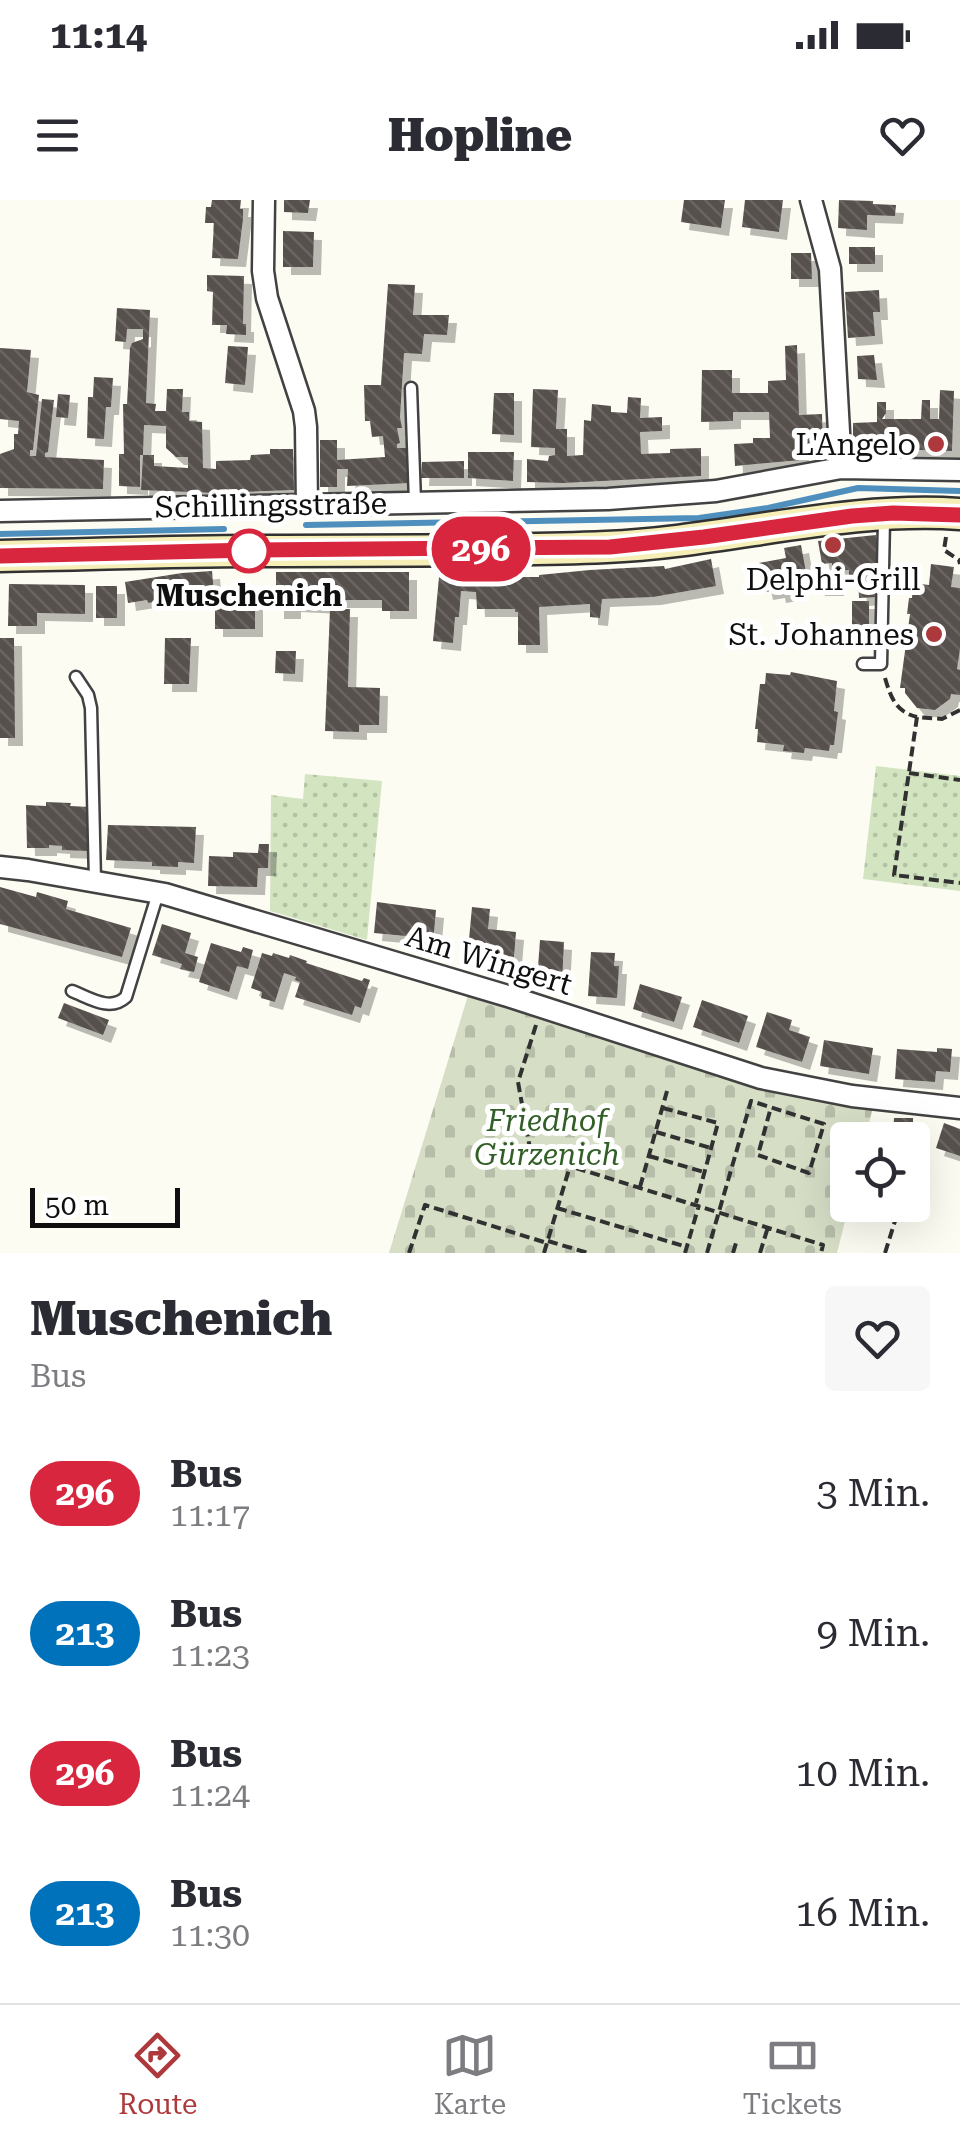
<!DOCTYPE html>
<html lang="de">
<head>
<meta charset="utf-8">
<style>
	body { margin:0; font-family:"Roboto Serif",serif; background:#f7f7f7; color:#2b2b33; height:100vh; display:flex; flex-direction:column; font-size:38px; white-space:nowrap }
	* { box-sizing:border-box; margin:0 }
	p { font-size:32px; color:#7c7c81 }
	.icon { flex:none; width:55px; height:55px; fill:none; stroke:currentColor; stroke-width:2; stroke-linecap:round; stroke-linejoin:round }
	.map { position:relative; height:1053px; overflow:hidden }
	.drawer { display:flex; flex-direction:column; background:#fff; flex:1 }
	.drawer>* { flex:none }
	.badge { padding:0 20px; border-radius:32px; font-size:35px; line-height:65px }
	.controls { position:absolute; left:830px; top:922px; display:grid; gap:20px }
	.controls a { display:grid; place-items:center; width:100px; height:100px; border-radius:10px; background:#fff; box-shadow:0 10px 40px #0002; font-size:50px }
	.scale { position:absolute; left:30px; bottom:25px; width:150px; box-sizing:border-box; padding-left:10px; border:5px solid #0f0f0f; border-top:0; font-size:28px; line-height:35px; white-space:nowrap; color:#0f0f0f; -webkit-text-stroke:8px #fff; paint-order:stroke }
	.map>.badge { position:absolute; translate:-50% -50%; box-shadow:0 0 0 5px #fff }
	.round { display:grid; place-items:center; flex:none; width:105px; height:105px; border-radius:10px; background:#f7f7f7 }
	.headline { display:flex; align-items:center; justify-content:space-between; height:170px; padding:0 30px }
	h1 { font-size:48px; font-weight:800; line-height:75px }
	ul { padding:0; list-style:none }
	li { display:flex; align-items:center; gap:30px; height:140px; padding:0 30px }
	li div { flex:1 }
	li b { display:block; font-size:38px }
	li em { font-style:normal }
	li .badge { min-width:110px; font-weight:700; text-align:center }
	.status { display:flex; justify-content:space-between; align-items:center; height:70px; padding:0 50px; background:#fff; direction:ltr }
	.status svg { height:28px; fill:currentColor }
	header { display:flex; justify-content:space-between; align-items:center; height:130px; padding:0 30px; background:#fff; font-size:45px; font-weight:800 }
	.dock { display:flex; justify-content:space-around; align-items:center; height:140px; border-top:2px solid #e1e1e2; background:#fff; font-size:28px; color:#7c7c81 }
	.dock a { display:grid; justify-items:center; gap:5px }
	.dock .active { color:#ae393c }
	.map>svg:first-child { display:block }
	.green { fill:url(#green-dots) }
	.cemetery { fill:url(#cemetery-stones) }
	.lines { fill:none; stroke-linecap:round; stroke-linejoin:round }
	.stream { stroke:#4e8fbd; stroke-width:6 }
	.building { fill:url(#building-back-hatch); filter:url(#shadow) }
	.lane-casing { stroke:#424242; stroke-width:15 }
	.street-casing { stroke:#424242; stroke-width:25 }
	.secondary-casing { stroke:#313131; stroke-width:35 }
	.path { stroke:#313131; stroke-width:4; stroke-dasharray:10 5; stroke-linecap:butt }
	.lane { stroke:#fff; stroke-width:10 }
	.street { stroke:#fff; stroke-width:20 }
	.secondary { stroke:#f5efb7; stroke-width:30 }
	.line-casing { stroke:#fff; stroke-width:22 }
	.line { stroke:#d7263d; stroke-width:15 }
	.poi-dot { fill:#ae393c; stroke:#fff; stroke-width:4 }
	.stop-dot { fill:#fff; stroke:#d7263d; stroke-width:5 }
	.labels { text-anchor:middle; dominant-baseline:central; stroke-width:10; stroke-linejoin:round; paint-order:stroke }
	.poi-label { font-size:30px; fill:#0f0f0f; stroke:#fff; text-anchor:end }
	.street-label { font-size:30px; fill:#0f0f0f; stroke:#fff }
	.stop-label { font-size:30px; font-weight:bold; fill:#0f0f0f; stroke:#fff }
	.park-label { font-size:30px; font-style:italic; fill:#325f27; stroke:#fff }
</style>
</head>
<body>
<div class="status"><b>11:14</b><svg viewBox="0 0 49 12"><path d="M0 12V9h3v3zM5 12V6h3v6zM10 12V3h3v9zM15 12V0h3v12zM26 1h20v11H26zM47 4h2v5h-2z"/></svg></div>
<header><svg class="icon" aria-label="menu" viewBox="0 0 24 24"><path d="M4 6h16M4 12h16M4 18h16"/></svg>Hopline<svg class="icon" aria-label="heart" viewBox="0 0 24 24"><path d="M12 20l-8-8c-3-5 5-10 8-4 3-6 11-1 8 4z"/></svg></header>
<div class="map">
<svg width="960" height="1053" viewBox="0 0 960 1053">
	<defs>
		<pattern id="green-dots" width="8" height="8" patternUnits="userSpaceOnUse" patternTransform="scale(2.5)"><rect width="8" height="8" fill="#d2e4c0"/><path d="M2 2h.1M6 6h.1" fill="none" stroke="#b3c2a4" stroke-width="1.8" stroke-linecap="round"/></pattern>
		<pattern id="cemetery-stones" width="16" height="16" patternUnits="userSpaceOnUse" patternTransform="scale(2.5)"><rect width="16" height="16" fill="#d6dec6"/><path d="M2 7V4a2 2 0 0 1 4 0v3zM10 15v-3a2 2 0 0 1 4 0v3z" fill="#b6bda9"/></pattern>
		<pattern id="building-back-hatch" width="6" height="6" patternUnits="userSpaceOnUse" patternTransform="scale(2.5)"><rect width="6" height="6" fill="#57514d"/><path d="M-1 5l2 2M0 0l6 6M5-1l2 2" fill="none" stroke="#6a6562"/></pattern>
		<filter id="shadow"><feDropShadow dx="8" dy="8" stdDeviation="0" flood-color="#0004"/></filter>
	</defs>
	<rect width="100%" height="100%" fill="#fdfcf3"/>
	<!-- green -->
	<path class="green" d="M876 566 960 576V691L863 679Z
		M305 574 382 581 367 740 270 711 271 595 303 599Z"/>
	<!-- cemetery -->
	<path class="cemetery" d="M470 789 873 907 865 940H848L849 1005 837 1053H389Z"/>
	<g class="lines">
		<!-- stream -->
		<path class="stream" d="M306 325 699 318 768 308 858 288 960 291
			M0 334 224 329"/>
	</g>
	<!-- building -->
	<path class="building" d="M212 0H241L240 9H243V19L238 59 212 58 214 23H205L206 7H211Z
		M284 0H310L308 13 284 12Z
		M684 0H725L721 28 681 22Z
		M745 0H783L779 32 742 27Z
		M839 0 873 1V4L896 5 895 16 867 15V30L838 28Z
		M283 31 314 32 313 67H283Z
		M849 47H875V64H849Z
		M791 53H811L812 79H791Z
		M207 75 244 76 243 124H246V135L226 134 227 125H212L213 92 207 91Z
		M388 84 415 85 413 115H449L447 135 424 134 422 154 404 153 400 217 402 228H397L400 243 397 244V248H408L410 283 347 286 348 269H337V287H320V240H337V260L385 257 383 236 372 237 370 221H365L364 185H381Z
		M879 90 880 112H873L875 136 848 138 845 92Z
		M117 108 150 110 146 203 156 204 155 211H166L167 189H183L182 212H189V221L202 222 203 268 216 269V261L250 260 251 255 270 254V249H293L294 290 215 293 141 290 143 255H154V266L188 268V257H176L166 248V226L144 225 143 255H140V287L119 286V254H124L123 204H127L130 148 132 143 143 139V129H127L126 142 115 141Z
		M797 145 799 215 822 214 823 249 801 250V260L735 266 734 244 753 243V238H770L769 212H733V221L701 222 702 170H732V193H768V181L786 180 785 146Z
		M228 146 248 147 245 185 225 183Z
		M0 148 31 150 27 192 39 195 33 250H30V256H36L42 199 54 200 48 252 45 253V257L104 260 103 289 0 288V254L14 249V234H18L19 221 0 219Z
		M874 155 877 180 858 179 857 156Z
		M94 177 113 178 111 207H106L104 239 87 238 88 197H93Z
		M533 189 558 190 556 229H567V256L583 255 584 220 591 221 592 204 611 206V212L627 213 628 197 641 198 640 218 662 217V231L640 232 641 254 670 253V249L701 248V276L563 283 527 282V259L548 261 549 256 555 255V248L531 247Z
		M940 190 954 191 952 251 853 248V223L877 222V202H886V213L882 219H921L922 200H930V219H939Z
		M494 193H514V235L492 234Z
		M58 194 70 195 68 218 56 217Z
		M468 252H514L513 281 468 278Z
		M464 261V278H421L422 262Z
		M876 335 879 397 859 398 858 376 849 377V370L832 371V363L822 364 818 341Z
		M801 345 808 383 794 386 796 392 778 395 777 390 765 392 759 363 786 358 784 348Z
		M711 359 716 386 653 397 602 399 600 418 590 417V404L539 407 540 445H518V412H515V409H477L476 392 461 391 459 417H455L453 443 433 441 439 377H539V375L590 370 664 366 665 369Z
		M931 364 954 367 951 387 960 388V449L957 469 960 470V495L951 494 950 499 935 510 917 508 905 493V488H900L910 414H907L909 398H912L913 383 929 385Z
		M212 371 214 394 183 396 148 403 147 400 128 403 125 382 182 373Z
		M825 371 826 378H835L836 388H817L815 372Z
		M276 372H409V411H382V400H333V406L293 404V411H276Z
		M9 384 85 385V414L37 413V426H8Z
		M96 386H117V418H96Z
		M215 397H255V429H215Z
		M852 401H869V428H852Z
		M330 409H350L348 487 380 488 379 525H359V532L325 531Z
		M0 438H14L15 538H0Z
		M165 438H191L189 484H164Z
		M276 451H296L295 474 275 473Z
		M791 472 837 481 834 511 838 512 834 545H830L829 551 805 548 804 553 783 551 784 545 757 542 758 529H755L760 484H765L766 473 790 475Z
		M46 602 71 603 70 606 90 607 91 636H87V651L62 650V646L49 645V648H27L26 605 46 606Z
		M108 625 196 627 194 663 178 662V667L152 666V662L106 660Z
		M259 644H269L268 668H258L257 687 208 686 209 656 233 657V652L258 653Z
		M0 687 36 697 37 692 68 701 66 709 131 728 122 757 0 724Z
		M377 702 436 710 433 743 406 740V736L374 733Z
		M472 707 490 709 488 729 516 732 513 769 485 766V762L467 761Z
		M162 724 191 733 185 753 198 757 194 772 180 769 182 764 152 755Z
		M540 740 564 742 562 782 537 781Z
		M211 743 241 752 243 747 253 750 248 769 237 766 229 792 199 782Z
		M591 752 615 753 614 766H619L617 798 588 796Z
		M262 753 272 756 273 753 289 758 290 755 307 761 306 763 362 781 364 778 370 780 361 808 355 806 352 815 295 797 300 782 295 780 296 777 284 773 275 802 261 798 262 792 251 788Z
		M640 784 682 797 674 822 633 809Z
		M702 800 748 816 739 843 693 827Z
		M64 803 109 820 103 835 58 818Z
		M767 812 792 820 789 830 810 837 802 862 756 847Z
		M824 840 873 848 869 874 820 866Z
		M937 848 952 849 950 872 936 871 935 882 895 879 897 849 937 852Z
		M894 918H913V940H893Z
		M944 923 960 929V956L936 948Z"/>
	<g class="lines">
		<defs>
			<path id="lane" d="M411 188 415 302
				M863 464H881L884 320
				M76 477 88 495 91 508 95 681
				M72 791C90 798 110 812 126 797L158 693"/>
			<path id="street" d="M264 0 263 71 267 98 304 211 306 227 307 305
				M811 0 830 69 841 268
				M0 311 608 299 716 291 841 268 960 270
				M0 667 28 670 165 694 511 797 761 878 852 896 960 908"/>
			<path id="secondary" d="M0 356C83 355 167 351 250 351 368 350 488 352 606 347 725 342 841 306 960 314"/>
		</defs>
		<!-- lane casing -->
		<use href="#lane" class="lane-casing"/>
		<!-- street casing -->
		<use href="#street" class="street-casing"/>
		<!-- secondary casing -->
		<use href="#secondary" class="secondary-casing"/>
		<!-- path -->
		<path class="path" d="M946 337 944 350 959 360 960 364
			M885 478C891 498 896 512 917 517
			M960 510 942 519 917 517 894 675 960 683
			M909 573 960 580
			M536 825 518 882 531 954 823 1045 821 1053
			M663 908 718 923 696 1003
			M656 932 711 948
			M649 956 704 972
			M912 963 925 923
			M640 987 667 891
			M557 1008 687 1047
			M548 1041 588 1053
			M409 1053 425 1005 547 1043
			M544 1053 570 966
			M685 1053 699 1005
			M707 1053 751 901 824 924 809 973 758 955 771 907
			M733 1053 736 1043
			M760 1053 768 1027
			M885 1053 900 1005"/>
		<!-- lane -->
		<use href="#lane" class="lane"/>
		<!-- street -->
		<use href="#street" class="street"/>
		<!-- secondary -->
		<use href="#secondary" class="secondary"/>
	</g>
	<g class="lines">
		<defs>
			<path id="line" d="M0 356 252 350 610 347 704 337 852 316 893 313 960 315"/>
		</defs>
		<!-- line casing -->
		<use href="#line" class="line-casing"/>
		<!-- line -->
		<use href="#line" class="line"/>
	</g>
	<!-- markers -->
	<g class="poi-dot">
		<circle cx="936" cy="244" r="10"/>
		<circle cx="833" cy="345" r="10"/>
		<circle cx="934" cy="434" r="10"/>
	</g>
	<circle class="stop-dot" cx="249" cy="351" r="20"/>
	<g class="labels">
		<!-- poi labels -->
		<g class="poi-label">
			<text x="916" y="244">L'Angelo</text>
			<text x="833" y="379" text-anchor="middle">Delphi-Grill</text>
			<text x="914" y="434">St. Johannes</text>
		</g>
		<!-- street labels -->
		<g class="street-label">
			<text transform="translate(271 305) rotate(-1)">Schillingsstraße</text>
			<text transform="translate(489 760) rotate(17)">Am Wingert</text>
		</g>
		<!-- stop labels -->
		<g class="stop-label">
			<text x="249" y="395">Muschenich</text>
		</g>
		<!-- park labels -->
		<g class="park-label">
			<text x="547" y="920">Friedhof<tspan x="547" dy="34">Gürzenich</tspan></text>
		</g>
	</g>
</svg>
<div class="controls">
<a><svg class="icon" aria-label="locate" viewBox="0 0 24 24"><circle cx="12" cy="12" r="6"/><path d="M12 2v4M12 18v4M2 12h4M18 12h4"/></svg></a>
</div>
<div class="scale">50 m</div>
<b class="badge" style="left:481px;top:349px;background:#d7263d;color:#fff">296</b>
</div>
<section class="drawer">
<div class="headline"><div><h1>Muschenich</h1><p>Bus</p></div><a class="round"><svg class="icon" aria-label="heart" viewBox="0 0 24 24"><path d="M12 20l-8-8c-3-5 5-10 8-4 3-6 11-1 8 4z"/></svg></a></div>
<ul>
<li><span class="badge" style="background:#d7263d;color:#fff">296</span><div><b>Bus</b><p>11:17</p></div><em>3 Min.</em></li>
<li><span class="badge" style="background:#0072bc;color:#fff">213</span><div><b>Bus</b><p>11:23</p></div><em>9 Min.</em></li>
<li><span class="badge" style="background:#d7263d;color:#fff">296</span><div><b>Bus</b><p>11:24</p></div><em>10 Min.</em></li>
<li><span class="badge" style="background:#0072bc;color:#fff">213</span><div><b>Bus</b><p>11:30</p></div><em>16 Min.</em></li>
</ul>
</section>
<nav class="dock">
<a class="active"><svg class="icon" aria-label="directions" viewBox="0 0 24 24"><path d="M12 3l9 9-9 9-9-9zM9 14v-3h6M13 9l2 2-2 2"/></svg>Route</a>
<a><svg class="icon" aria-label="map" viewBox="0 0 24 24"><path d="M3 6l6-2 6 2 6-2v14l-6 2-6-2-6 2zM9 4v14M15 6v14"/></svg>Karte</a>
<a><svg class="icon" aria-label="tickets" viewBox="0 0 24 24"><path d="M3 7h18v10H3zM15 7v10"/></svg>Tickets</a>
</nav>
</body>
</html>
